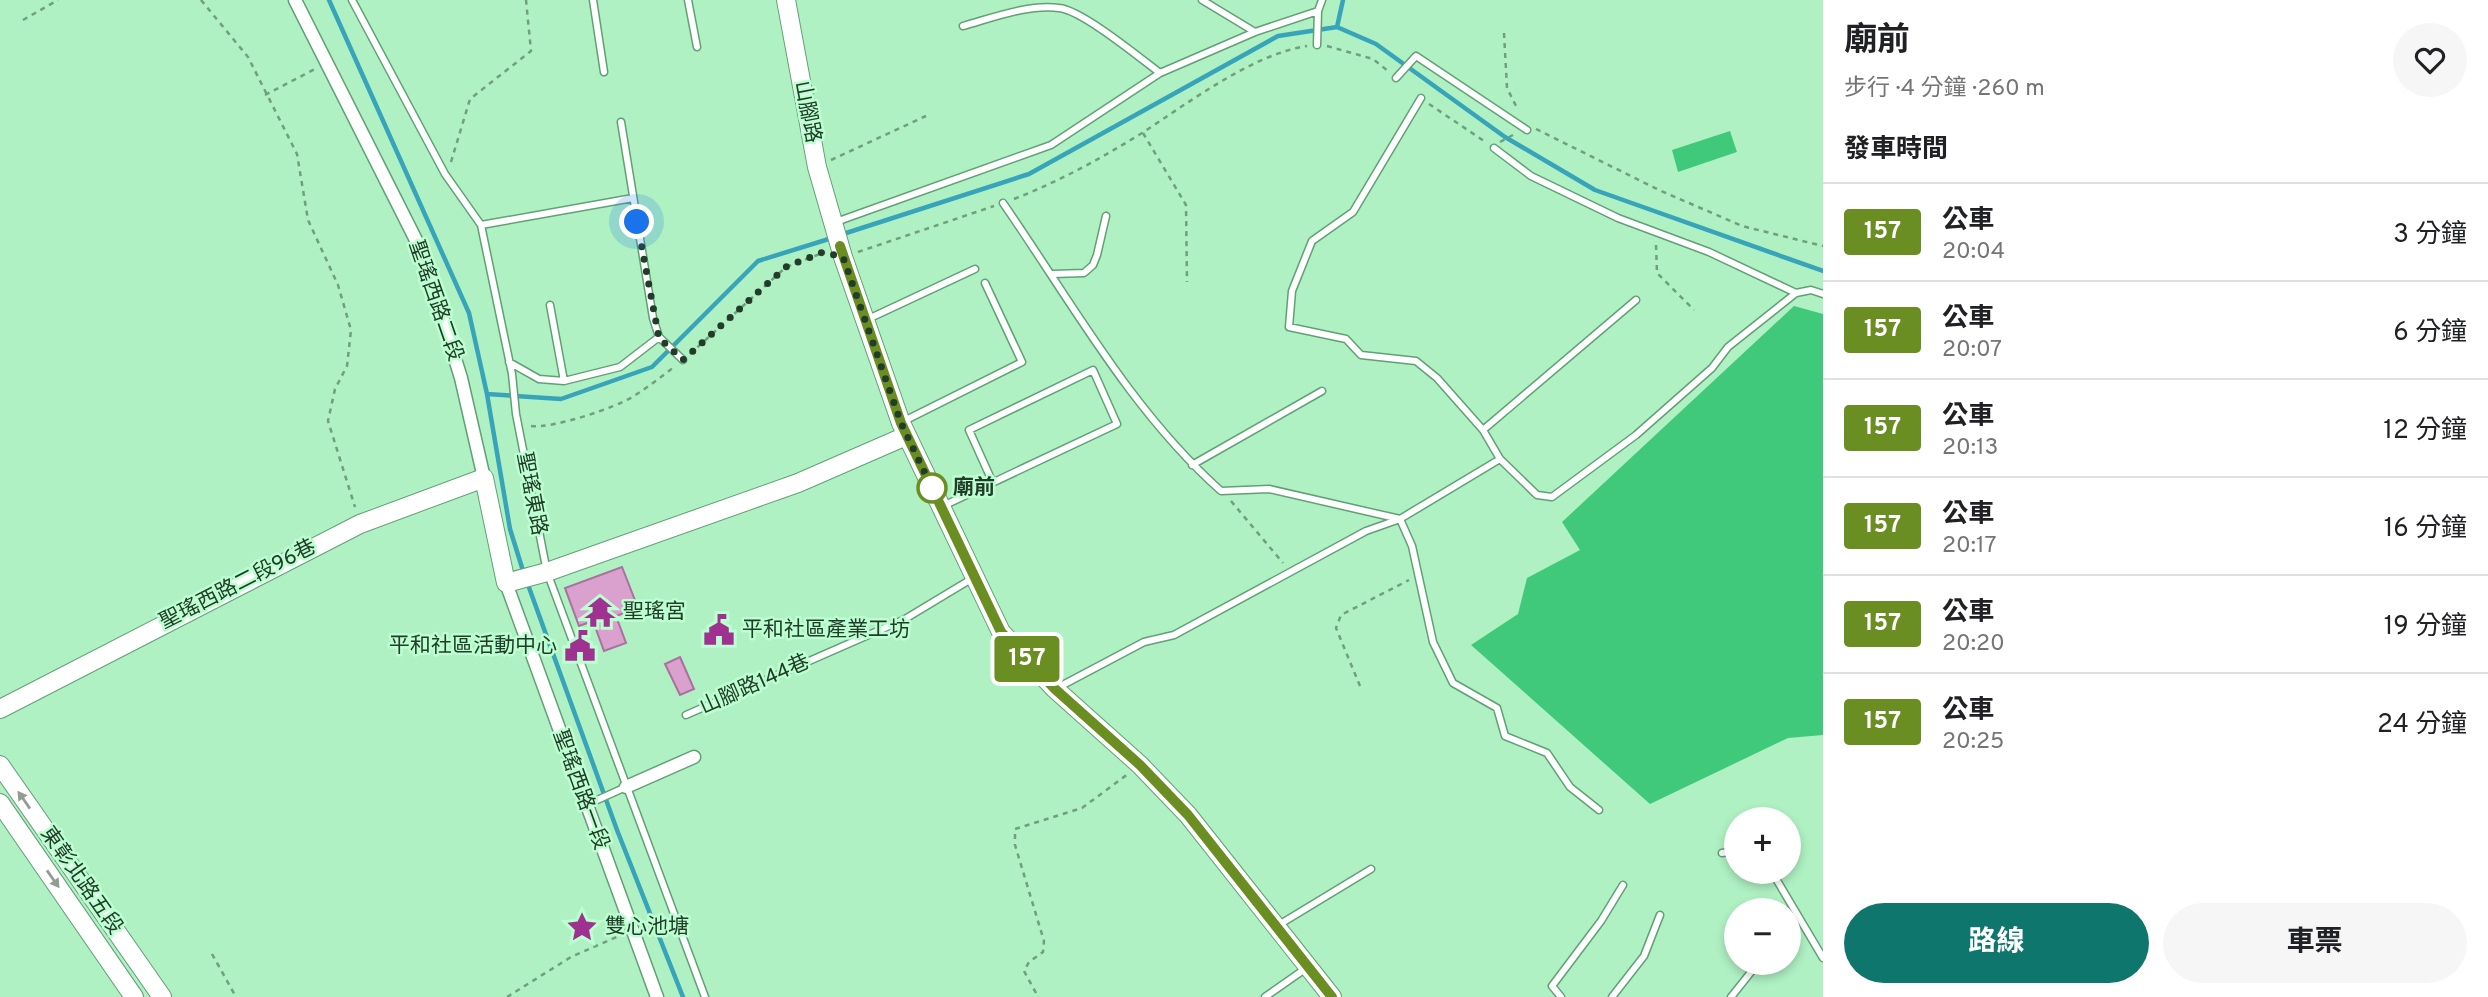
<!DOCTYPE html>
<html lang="zh-TW">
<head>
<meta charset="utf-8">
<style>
	body { margin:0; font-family:Overpass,"Noto Sans TC",sans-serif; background:#f6f6f6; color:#202124; height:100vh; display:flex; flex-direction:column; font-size:26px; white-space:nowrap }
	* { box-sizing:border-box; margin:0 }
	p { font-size:23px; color:#757577 }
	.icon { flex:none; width:38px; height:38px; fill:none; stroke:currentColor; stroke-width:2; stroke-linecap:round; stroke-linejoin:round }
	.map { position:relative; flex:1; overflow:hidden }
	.side { display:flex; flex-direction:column; background:#fff; width:665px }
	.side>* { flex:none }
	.badge { padding:0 14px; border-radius:5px; font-size:24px; line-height:46px }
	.fabs { position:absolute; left:1724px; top:807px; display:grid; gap:14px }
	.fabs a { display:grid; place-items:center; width:77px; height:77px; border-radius:50%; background:#fff; box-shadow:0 4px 10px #0003; font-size:35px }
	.you { position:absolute; width:35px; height:35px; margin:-18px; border:5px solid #fff; border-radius:50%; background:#1a73e8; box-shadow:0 0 0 10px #1a73e833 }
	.map>.badge { position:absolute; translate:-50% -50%; box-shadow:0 0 0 4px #fff }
	h2 { padding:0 21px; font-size:26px; line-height:63px }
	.round { display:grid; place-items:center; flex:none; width:74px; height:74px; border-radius:37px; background:#f6f6f6 }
	.overview { display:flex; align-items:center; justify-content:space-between; height:119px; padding:0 21px }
	h1 { font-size:33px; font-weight:700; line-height:52px }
	.action { display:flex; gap:14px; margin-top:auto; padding:14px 21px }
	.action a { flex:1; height:80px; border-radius:42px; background:#0f766e; color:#fff; font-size:28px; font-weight:700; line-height:80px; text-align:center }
	.action a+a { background:#f6f6f6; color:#202124 }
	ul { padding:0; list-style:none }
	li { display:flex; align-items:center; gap:21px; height:98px; padding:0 21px; border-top:2px solid #e0e0e0 }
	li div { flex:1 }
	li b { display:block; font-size:26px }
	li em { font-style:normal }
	li .badge { min-width:77px; font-weight:700; text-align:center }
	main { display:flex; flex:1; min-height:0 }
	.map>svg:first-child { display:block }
	.green { fill:#41c97b }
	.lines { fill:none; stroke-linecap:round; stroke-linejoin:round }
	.stream { stroke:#37a4ba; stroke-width:4.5 }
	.building { fill:#daa0ce; stroke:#a8719e; stroke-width:2 }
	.lane-casing { stroke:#61a076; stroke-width:9 }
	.street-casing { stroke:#61a076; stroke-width:15 }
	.secondary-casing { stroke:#61a076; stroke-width:20 }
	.path { stroke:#6f9f7d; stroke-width:2.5; stroke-dasharray:5 5; stroke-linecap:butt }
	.lane { stroke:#fff; stroke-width:6 }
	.street { stroke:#fff; stroke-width:12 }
	.secondary { stroke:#fff; stroke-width:18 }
	.oneway { fill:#909e94 }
	.line-casing { stroke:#fff; stroke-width:16 }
	.line { stroke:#6b8e23; stroke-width:10 }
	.walk { stroke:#223c2a; stroke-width:7; stroke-dasharray:0 12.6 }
	.stop-dot { fill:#fff; stroke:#6b8e23; stroke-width:3.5 }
	.labels { text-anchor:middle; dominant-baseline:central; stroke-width:5; stroke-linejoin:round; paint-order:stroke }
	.street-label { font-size:21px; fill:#223c2a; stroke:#bcffd0 }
	.stop-label { font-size:21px; font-weight:bold; fill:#223c2a; stroke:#bcffd0; text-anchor:start }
	.poi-label { font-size:21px; fill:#223c2a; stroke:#bcffd0; text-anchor:start }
</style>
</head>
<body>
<main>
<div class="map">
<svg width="1823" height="997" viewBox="0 0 1823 997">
	<rect width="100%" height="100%" fill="#aff1c3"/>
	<!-- green -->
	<path class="green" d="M1730 131 1737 152 1678 172 1672 150Z
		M1794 306 1823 314V735L1788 738 1650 804 1471 645 1518 614 1527 578 1580 550 1562 522Z"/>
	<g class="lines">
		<!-- stream -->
		<path class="stream" d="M329 0 469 313 487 394 510 529 524 574
			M1337 27 1343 0
			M840 235 1029 174 1278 36 1337 27 1376 44 1505 137 1595 190 1823 271
			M487 394 561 399 652 367 758 261 832 238
			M527 582 617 830 683 997"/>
	</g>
	<!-- building -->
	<path class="building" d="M622 567 638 608 616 616 626 643 604 651 593 621 579 626 565 588Z
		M680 657 694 689 680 695 665 664Z"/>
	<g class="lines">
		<defs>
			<path id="lane" d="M352 0 445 174 481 225 512 374 516 414 547 572 705 997
				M593 0 604 72
				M688 0 697 47
				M1202 0 1255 32
				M963 26C992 18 1028 4 1059 8 1082 10 1140 58 1160 73
				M1317 45 1318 11
				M1396 78 1416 56 1527 130
				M1421 98 1353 212 1312 241 1292 291 1289 327 1346 339 1361 355 1416 361 1437 378 1483 430 1500 459 1537 495 1552 497 1636 435 1712 368 1728 347 1796 293
				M621 122 653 318 659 337 683 360
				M1494 148 1531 176 1618 218 1709 252 1796 293 1811 290 1823 294
				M1003 203C1071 301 1131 411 1221 491L1269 489 1400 519 1412 546 1433 642 1453 683 1497 708 1505 736 1547 753 1570 787 1599 810
				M833 223 1051 145 1160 73 1255 32 1318 11 1322 0
				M481 225 633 198
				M1053 274 1084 273 1093 265 1097 255 1106 216
				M550 305 564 381
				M866 320 975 269
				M509 362 539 379 564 381 620 367 659 337
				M902 422 1022 362 985 283
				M1483 430 1636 300
				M1192 465 1322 391
				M943 506 1117 424 1093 370 969 430 992 481
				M1057 688 1144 642 1174 635 1366 531 1400 519 1500 459
				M686 715 905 619 973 578
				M586 805 626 787
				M1722 853 1736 851
				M1772 872 1823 958
				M1277 926 1371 869
				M1265 997 1305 969
				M1561 997 1552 986 1601 921 1623 885
				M1612 997 1644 956 1660 915
				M1731 997 1759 962"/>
			<path id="street" d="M295 0 422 252 461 378 484 478
				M506 583 657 997
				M626 787 694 757"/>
			<path id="secondary" d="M786 0 817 167 843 257 901 423 1001 632 1055 689 1140 765 1188 815 1332 997
				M0 709 360 524 484 478 506 583 547 572 798 483 906 436
				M0 765 162 997
				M0 803 134 997"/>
		</defs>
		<!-- lane casing -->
		<use href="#lane" class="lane-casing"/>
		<!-- street casing -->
		<use href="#street" class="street-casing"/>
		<!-- secondary casing -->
		<use href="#secondary" class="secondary-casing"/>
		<!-- path -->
		<path class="path" d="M201 0 248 57 297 154 308 220 338 285 351 330 347 366 335 389 328 421 355 507
			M23 20 58 0
			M1504 33 1507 88 1518 110
			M1327 46 1373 59 1388 71
			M265 95 315 69
			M1429 104 1484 141
			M1536 129 1659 190 1742 226 1823 246
			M1143 133 1186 205 1187 282
			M1500 142 1513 135
			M831 160 926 116
			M451 162 470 99 531 51 526 0
			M1014 199C1060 181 1100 159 1142 133 1188 103 1253 54 1307 46
			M1656 245 1657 273 1694 310
			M858 252 994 206
			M690 354 786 267 825 252
			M531 426C552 429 615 408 634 396 648 387 661 377 674 367
			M1231 501 1283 563
			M1360 686 1336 628 1341 615 1409 580
			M212 954 236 997
			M1036 993 1024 971 1029 962 1043 952 1044 941 1015 845V829L1082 808 1128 774
			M507 997 571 957 621 935"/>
		<!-- lane -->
		<use href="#lane" class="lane"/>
		<!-- street -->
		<use href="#street" class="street"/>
		<!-- secondary -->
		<use href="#secondary" class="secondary"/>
	</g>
	<!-- one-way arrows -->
	<defs><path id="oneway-solid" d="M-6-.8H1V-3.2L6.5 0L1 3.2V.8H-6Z" transform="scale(1.75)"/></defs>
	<g class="oneway">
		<use href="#oneway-solid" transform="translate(24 800) rotate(-125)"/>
		<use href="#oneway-solid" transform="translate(53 879) rotate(55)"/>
	</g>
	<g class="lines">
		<defs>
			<path id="line" d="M840 246 901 423 1001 632 1055 689 1140 765 1188 815 1332 997"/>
		</defs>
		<!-- line casing -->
		<use href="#line" class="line-casing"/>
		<!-- line -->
		<use href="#line" class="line"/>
		<!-- walk -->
		<path class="walk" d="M637 222 659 338 683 360 786 267 823 252 843 257 901 423 932 488"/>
	</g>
	<!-- icons -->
	<defs>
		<symbol id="temple-bare" viewBox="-9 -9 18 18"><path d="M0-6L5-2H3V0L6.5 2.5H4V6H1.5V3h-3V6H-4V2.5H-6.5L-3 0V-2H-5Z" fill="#9f3191" stroke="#bcffd0" stroke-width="2.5" paint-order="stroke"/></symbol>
		<symbol id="civic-bare" viewBox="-9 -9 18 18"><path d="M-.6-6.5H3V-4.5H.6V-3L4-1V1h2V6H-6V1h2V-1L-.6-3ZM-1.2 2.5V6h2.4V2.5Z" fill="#9f3191" stroke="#bcffd0" stroke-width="2.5" paint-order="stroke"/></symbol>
		<symbol id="sight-bare" viewBox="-9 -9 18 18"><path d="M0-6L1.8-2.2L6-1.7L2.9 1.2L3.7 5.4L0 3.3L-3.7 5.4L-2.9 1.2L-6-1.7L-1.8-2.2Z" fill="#9f3191" stroke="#bcffd0" stroke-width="2.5" paint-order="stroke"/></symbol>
	</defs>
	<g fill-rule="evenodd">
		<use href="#temple-bare" x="578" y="590" width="44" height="44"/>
		<use href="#civic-bare" x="697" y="608" width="44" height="44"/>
		<use href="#civic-bare" x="558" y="624" width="44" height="44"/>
		<use href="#sight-bare" x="560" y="905" width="44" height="44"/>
	</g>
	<!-- markers -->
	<circle class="stop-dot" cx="932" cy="488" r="14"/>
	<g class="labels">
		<!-- street labels -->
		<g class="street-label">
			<text transform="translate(807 112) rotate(79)">山腳路</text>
			<text transform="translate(435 301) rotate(71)">聖瑤西路二段</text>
			<text transform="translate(531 494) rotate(79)">聖瑤東路</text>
			<text transform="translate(238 585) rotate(-27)">聖瑤西路二段96巷</text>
			<text transform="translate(755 685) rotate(-24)">山腳路144巷</text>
			<text transform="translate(580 790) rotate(70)">聖瑤西路一段</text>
			<text transform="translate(81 881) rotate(55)">東彰北路五段</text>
		</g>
		<!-- stop labels -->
		<g class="stop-label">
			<text x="953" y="488">廟前</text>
		</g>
		<!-- poi labels -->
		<g class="poi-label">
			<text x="623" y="612">聖瑤宮</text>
			<text x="742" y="630">平和社區產業工坊</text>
			<text x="557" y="646" text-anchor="end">平和社區活動中心</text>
			<text x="605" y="927">雙心池塘</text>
		</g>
	</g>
</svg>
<div class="fabs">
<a>+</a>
<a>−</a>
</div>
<div class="you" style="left:637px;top:222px"></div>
<b class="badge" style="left:1027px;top:659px;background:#6b8e23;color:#fff">157</b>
</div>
<section class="side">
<div class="overview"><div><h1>廟前</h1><p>步行 · 4 分鐘 · 260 m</p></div><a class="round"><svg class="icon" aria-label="heart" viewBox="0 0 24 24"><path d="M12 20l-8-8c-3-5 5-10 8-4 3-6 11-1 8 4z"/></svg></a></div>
<h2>發車時間</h2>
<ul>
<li><span class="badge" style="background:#6b8e23;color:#fff">157</span><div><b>公車</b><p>20:04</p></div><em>3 分鐘</em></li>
<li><span class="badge" style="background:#6b8e23;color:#fff">157</span><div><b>公車</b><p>20:07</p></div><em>6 分鐘</em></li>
<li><span class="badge" style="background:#6b8e23;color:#fff">157</span><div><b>公車</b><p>20:13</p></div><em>12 分鐘</em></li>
<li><span class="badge" style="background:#6b8e23;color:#fff">157</span><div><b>公車</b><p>20:17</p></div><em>16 分鐘</em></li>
<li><span class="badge" style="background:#6b8e23;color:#fff">157</span><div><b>公車</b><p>20:20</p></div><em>19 分鐘</em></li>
<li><span class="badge" style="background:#6b8e23;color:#fff">157</span><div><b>公車</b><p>20:25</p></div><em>24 分鐘</em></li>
</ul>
<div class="action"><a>路線</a><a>車票</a></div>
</section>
</main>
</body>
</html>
